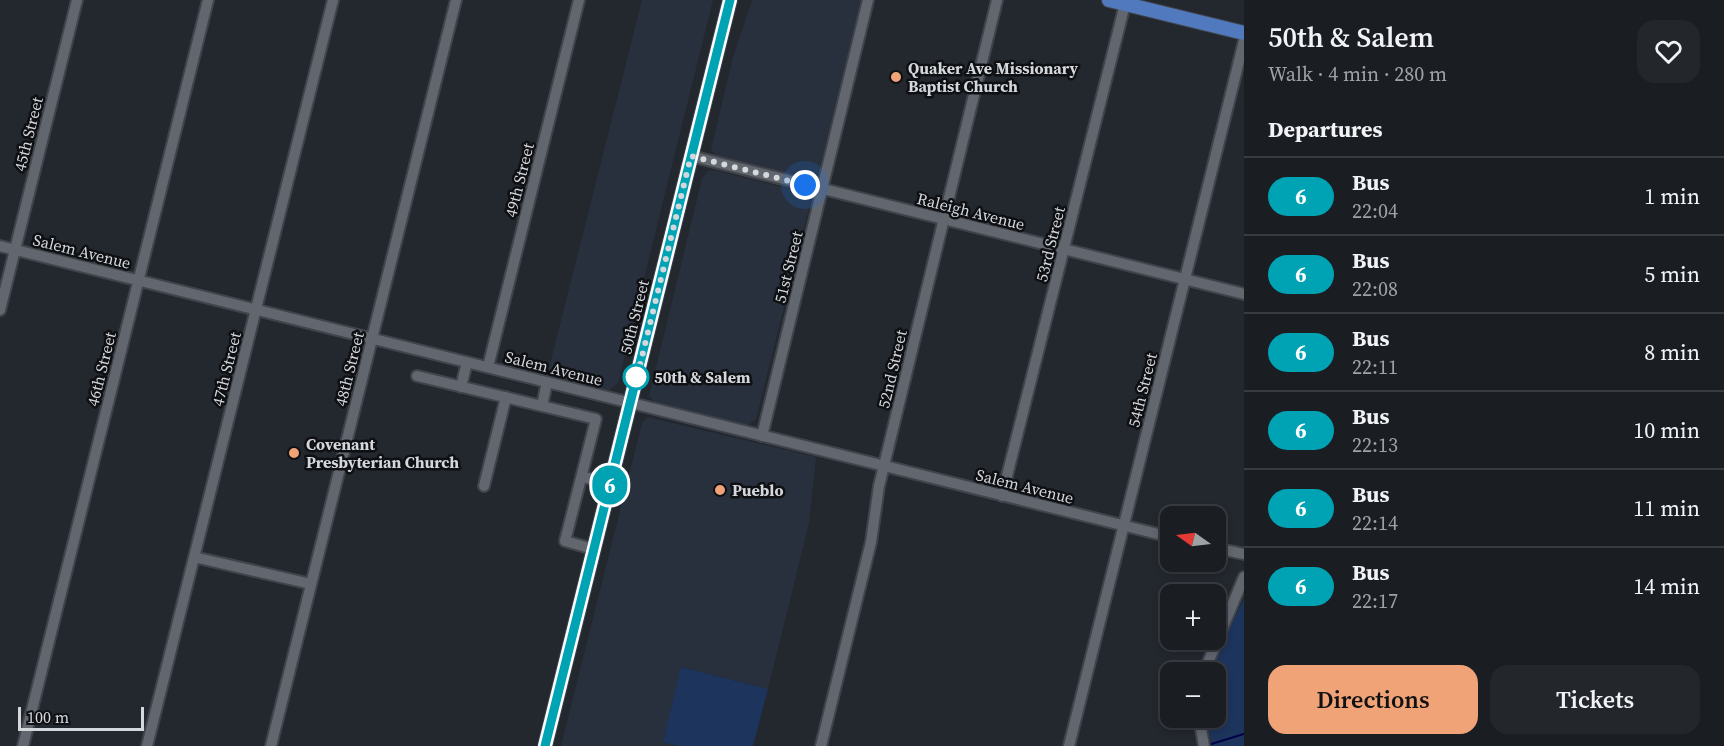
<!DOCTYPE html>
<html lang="en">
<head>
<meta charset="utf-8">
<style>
	body { margin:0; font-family:"Source Serif 4",serif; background:#23262a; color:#f1f3f6; height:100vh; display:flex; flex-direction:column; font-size:22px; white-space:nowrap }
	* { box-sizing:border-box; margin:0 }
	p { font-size:20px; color:#9fa2a5 }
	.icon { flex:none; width:33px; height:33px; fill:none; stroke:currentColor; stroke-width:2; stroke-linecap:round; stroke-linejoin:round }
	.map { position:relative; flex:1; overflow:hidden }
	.drawer { display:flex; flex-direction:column; background:#1a1d22; width:480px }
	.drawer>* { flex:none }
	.badge { padding:0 12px; border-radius:20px; font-size:21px; line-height:39px }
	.needle { width:39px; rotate:284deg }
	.tools { position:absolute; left:1160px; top:506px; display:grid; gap:12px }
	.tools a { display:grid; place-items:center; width:66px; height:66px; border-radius:12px; background:#1a1d22; box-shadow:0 3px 9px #0003,0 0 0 2px #383b40; font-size:30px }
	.scale { position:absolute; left:18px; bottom:15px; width:126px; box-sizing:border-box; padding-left:6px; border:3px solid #d4d7dc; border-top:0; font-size:16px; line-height:21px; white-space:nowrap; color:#d4d7dc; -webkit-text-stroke:4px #0e1013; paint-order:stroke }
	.you { position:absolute; width:30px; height:30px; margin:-15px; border:4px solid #fff; border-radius:50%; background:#1a73e8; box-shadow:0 0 0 9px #1a73e833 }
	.map>.badge { position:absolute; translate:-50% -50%; box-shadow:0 0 0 3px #fff }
	h2 { padding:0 24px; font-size:22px; line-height:54px }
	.round { display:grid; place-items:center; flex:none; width:63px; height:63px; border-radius:18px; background:#23262a }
	.headline { display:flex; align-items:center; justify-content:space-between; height:102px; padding:0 24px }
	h1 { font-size:28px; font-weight:600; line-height:45px }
	.button { display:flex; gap:12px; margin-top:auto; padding:12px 24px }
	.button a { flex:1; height:69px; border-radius:18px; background:#efa377; color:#111; font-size:24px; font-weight:600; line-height:69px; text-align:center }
	.button a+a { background:#23262a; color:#f1f3f6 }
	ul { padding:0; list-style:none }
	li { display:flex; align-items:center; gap:18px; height:78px; padding:0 24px; border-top:2px solid #383b40 }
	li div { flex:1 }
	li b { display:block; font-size:22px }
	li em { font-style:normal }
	li .badge { min-width:66px; font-weight:700; text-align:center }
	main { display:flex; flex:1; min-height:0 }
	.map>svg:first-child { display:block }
	.built { fill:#29303d }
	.green { fill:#1d345c }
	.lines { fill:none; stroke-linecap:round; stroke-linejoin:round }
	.stream { stroke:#000245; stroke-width:2 }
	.minor-casing { stroke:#40444a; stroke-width:14 }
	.major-casing { stroke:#40444a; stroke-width:16 }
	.minor { stroke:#61666f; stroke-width:10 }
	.major { stroke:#5079be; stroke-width:14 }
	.line-casing { stroke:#fff; stroke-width:14 }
	.line { stroke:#00a3b4; stroke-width:9 }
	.walk { stroke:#d4d7dc; stroke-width:6; stroke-dasharray:0 10.8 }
	.poi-dot { fill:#efa377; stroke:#0e1013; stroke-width:2 }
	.stop-dot { fill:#fff; stroke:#00a3b4; stroke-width:3 }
	.labels { text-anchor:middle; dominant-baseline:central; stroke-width:5; stroke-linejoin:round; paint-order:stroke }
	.poi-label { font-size:16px; font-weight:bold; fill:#d4d7dc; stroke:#0e1013; text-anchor:start }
	.street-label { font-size:16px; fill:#d4d7dc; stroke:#0e1013 }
	.stop-label { font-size:16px; font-weight:bold; fill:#d4d7dc; stroke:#0e1013; text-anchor:start }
</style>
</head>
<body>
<main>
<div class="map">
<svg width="1244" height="746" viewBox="0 0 1244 746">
	<rect width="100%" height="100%" fill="#23272e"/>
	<!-- built -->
	<path class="built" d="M642 0H713L618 383 608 391 547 376Z
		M752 0H861L818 174 812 179 717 157 711 150 733 57Z
		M714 170 806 193 811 200 756 419 748 425 654 402 649 396 702 179 708 171Z
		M647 417 816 457 809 523 768 689 682 667 663 742 678 746H561L642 423Z"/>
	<!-- green -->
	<path class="green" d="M1244 599V746H1212L1206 717H1215V672H1213L1224 638Z
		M681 667 768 689 753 746H678L663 742Z"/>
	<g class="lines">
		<!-- stream -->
		<path class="stream" d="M1208 745 1244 734"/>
		<defs>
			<path id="minor" d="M691 156 1244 294
				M0 246 1170 537
				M0 310 77 0
				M488 367 579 0
				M417 376 596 419 565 541 593 549
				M461 387 467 362
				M542 406 547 382
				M762 436 868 0
				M583 477 610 483
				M484 486 506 397
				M1002 496 1126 0
				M1215 548 1244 554
				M194 557 311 584
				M1204 672 1244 577
				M1199 717 1204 746
				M23 746 208 0
				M147 746 333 0
				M271 746 456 0
				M821 746 871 542 879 486 997 0
				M1069 746 1244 41"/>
			<path id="major" d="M1109 0 1244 33
				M545 746 730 0"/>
		</defs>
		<!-- minor casing -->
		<use href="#minor" class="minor-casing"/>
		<!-- major casing -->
		<use href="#major" class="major-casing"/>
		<!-- minor -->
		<use href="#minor" class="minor"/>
		<!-- major -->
		<use href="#major" class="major"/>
	</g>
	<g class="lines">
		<defs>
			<path id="line" d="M545 746 730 0"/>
		</defs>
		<!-- line casing -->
		<use href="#line" class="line-casing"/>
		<!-- line -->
		<use href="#line" class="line"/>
		<!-- walk -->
		<path class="walk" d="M636 377V381L691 156 805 185"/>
	</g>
	<!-- markers -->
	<g class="poi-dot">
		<circle cx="896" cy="77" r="6"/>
		<circle cx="294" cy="453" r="6"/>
		<circle cx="720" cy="490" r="6"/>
	</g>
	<circle class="stop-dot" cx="636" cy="377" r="12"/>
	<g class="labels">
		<!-- poi labels -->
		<g class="poi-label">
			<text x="908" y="68">Quaker Ave Missionary<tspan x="908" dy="18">Baptist Church</tspan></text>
			<text x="306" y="444">Covenant<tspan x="306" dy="18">Presbyterian Church</tspan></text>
			<text x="732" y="490">Pueblo</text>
		</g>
		<!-- street labels -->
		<g class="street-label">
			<text transform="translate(28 134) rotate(-76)">45th Street</text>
			<text transform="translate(519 180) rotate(-76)">49th Street</text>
			<text transform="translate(971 211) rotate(14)">Raleigh Avenue</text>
			<text transform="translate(1050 244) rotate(-76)">53rd Street</text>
			<text transform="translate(82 251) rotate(14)">Salem Avenue</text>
			<text transform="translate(788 267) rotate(-76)">51st Street</text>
			<text transform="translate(634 317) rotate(-76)">50th Street</text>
			<text transform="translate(554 368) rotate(14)">Salem Avenue</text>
			<text transform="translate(101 369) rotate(-76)">46th Street</text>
			<text transform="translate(226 369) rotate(-76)">47th Street</text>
			<text transform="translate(349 369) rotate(-76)">48th Street</text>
			<text transform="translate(892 369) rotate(-77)">52nd Street</text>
			<text transform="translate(1142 390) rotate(-76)">54th Street</text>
			<text transform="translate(1025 486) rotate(14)">Salem Avenue</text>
		</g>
		<!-- stop labels -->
		<g class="stop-label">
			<text x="654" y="377">50th &amp; Salem</text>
		</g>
	</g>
</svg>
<div class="tools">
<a><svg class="needle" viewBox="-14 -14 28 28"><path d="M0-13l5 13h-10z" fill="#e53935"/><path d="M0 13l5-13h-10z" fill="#9fa2a5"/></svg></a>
<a>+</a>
<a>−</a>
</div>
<div class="scale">100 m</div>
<div class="you" style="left:805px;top:185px"></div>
<b class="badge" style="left:610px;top:485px;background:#00a3b4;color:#fff">6</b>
</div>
<section class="drawer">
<div class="headline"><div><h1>50th &amp; Salem</h1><p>Walk · 4 min · 280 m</p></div><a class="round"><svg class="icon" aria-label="heart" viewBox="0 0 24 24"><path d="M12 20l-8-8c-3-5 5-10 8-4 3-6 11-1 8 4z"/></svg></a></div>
<h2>Departures</h2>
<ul>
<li><span class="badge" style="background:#00a3b4;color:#fff">6</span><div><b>Bus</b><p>22:04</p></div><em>1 min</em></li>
<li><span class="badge" style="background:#00a3b4;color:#fff">6</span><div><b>Bus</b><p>22:08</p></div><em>5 min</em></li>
<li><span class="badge" style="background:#00a3b4;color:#fff">6</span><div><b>Bus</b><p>22:11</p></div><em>8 min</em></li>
<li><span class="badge" style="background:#00a3b4;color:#fff">6</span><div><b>Bus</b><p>22:13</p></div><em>10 min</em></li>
<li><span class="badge" style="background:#00a3b4;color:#fff">6</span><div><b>Bus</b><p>22:14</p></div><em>11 min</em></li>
<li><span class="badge" style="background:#00a3b4;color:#fff">6</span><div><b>Bus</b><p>22:17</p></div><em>14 min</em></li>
</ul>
<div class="button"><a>Directions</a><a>Tickets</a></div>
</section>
</main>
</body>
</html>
